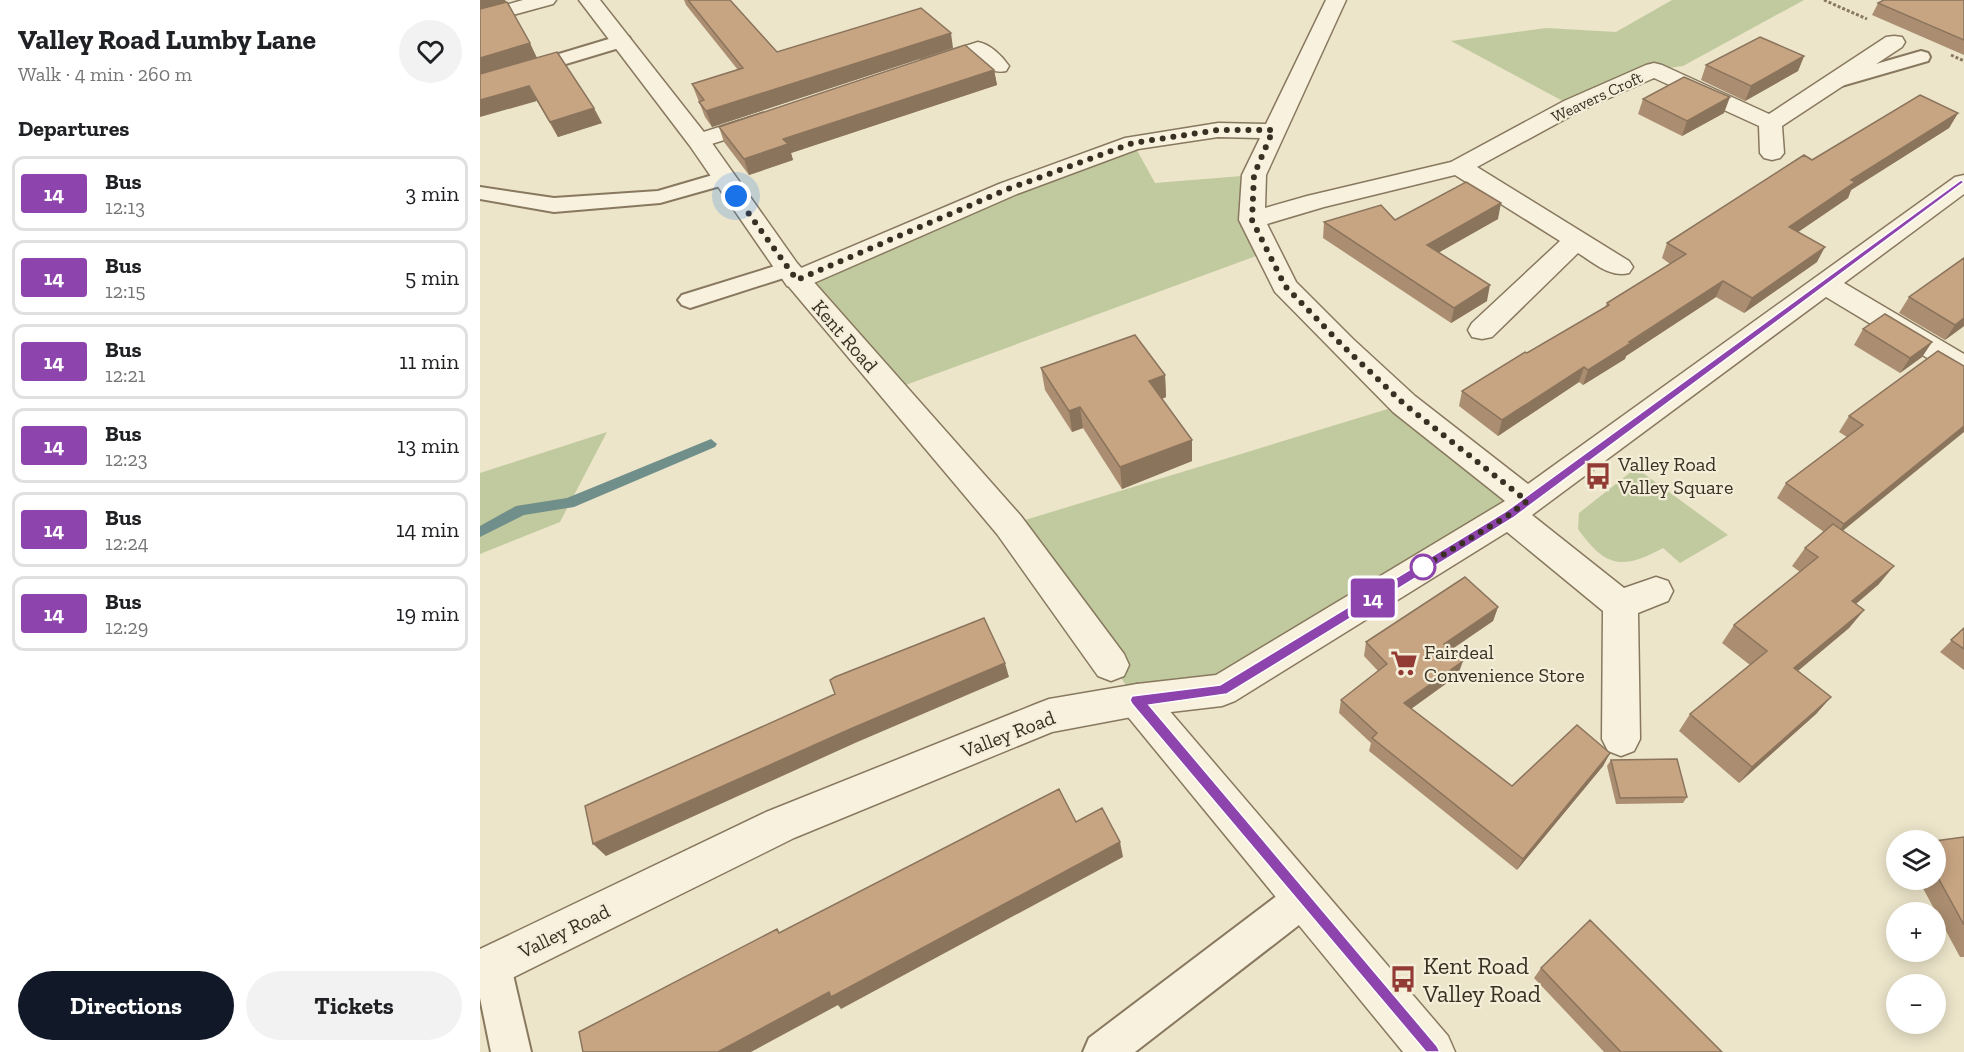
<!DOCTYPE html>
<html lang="en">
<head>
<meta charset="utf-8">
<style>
	body { margin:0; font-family:"Zilla Slab",serif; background:#f2f2f2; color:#202124; height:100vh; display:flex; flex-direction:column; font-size:22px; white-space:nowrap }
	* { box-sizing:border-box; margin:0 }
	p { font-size:20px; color:#757577 }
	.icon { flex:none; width:33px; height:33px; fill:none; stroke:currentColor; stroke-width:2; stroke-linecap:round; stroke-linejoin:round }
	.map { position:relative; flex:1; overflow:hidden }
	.panel { display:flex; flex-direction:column; background:#fff; width:480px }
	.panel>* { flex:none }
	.badge { padding:0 12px; border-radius:4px; font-size:21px; line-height:39px }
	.controls { position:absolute; left:1406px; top:830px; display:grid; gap:12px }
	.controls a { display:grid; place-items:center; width:60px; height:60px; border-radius:50%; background:#fff; box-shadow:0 3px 15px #0003; font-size:30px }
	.you { position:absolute; width:30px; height:30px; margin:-15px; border:4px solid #fff; border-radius:50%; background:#1a73e8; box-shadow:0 0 0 9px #1a73e833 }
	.map>.badge { position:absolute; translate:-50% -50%; box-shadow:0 0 0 3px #fff }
	h2 { padding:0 18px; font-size:22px; line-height:54px }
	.round { display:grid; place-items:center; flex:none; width:63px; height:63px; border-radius:32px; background:#f2f2f2 }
	.head { display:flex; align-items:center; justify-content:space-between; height:102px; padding:0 18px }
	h1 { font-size:28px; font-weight:700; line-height:45px }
	.action { display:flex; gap:12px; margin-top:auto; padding:12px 18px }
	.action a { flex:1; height:69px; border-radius:36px; background:#111827; color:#fff; font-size:24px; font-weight:700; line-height:69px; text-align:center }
	.action a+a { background:#f2f2f2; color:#202124 }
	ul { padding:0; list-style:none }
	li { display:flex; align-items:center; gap:18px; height:75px; margin:0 12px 9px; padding:0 6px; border:3px solid #e0e0e0; border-radius:12px }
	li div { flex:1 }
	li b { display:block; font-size:22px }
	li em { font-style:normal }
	li .badge { min-width:66px; font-weight:700; text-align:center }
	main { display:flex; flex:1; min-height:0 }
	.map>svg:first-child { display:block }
	.green { fill:#c1ca9e }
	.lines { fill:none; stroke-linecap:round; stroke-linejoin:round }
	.stream { fill:#718f8a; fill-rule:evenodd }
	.service-casing { stroke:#88785f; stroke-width:4 }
	.minor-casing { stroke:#88785f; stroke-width:3 }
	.tertiary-casing { stroke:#88785f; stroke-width:3 }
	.path { stroke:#88785f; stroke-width:3; stroke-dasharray:3 2; stroke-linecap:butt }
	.service { fill:#f7f1dd; fill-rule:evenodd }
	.minor { fill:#f7f1dd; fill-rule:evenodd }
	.tertiary { fill:#f7f1dd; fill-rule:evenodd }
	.wall { fill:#ab8e71 }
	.shaded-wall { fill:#8b745c }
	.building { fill:#c7a583; stroke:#8b745c; stroke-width:1.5 }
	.line { fill:#8e44ad; stroke:#fff; stroke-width:1.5 }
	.walk { stroke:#392f22; stroke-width:6; stroke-dasharray:0 10.8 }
	.stop-dot { fill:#fff; stroke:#8e44ad; stroke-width:3 }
	.labels { text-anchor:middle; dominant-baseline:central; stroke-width:4.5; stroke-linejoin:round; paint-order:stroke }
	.far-street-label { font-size:16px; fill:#392f22; stroke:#f4eed9 }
	.street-label { font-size:20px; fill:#392f22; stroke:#f4eed9 }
	.poi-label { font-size:20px; fill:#392f22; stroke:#f4eed9; text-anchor:start }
	.near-poi-label { font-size:24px; fill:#392f22; stroke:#f4eed9; text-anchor:start }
</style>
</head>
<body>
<main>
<section class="panel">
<div class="head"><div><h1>Valley Road Lumby Lane</h1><p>Walk · 4 min · 260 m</p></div><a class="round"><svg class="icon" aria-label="heart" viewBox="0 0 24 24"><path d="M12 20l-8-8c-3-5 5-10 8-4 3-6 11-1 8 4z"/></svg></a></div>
<h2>Departures</h2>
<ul>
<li><span class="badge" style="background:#8e44ad;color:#fff">14</span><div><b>Bus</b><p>12:13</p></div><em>3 min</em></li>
<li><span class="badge" style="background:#8e44ad;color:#fff">14</span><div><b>Bus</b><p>12:15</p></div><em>5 min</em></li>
<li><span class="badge" style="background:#8e44ad;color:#fff">14</span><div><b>Bus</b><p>12:21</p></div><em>11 min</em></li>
<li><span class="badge" style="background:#8e44ad;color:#fff">14</span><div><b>Bus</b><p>12:23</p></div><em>13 min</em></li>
<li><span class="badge" style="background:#8e44ad;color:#fff">14</span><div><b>Bus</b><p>12:24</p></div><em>14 min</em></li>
<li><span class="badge" style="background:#8e44ad;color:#fff">14</span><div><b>Bus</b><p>12:29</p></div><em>19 min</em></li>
</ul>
<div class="action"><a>Directions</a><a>Tickets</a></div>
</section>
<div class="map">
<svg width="1484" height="1052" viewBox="0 0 1484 1052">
	<rect width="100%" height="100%" fill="#ece5ca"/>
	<!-- green -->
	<path class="green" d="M1192 0H1324L1203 66 1174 70 1092 106 971 41 1066 28 1136 32Z
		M653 143 675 183 774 175 787 252 412 390 317 280Z
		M924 404 1047 501 742 690 657 700 529 525Z
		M127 432 80 522 0 554V473Z
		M1156 468 1248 535 1200 563 1183 548C1142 570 1126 568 1098 529L1099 513Z"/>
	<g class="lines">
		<!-- stream -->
		<path class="stream" d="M231 439 237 444 235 447 94 507 44 515 0 537V526L36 506 87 498Z"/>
		<defs>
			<path id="service" d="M142 35 149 37 151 41 149 45 46 76 39 74 36 70 39 66Z
				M1441 51 1448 53 1450 57 1448 61 1351 89 1344 87 1341 83 1344 79Z
				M243 172 251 173 254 178 251 183 180 203 74 212 0 199V187L74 198 178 191Z
				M308 262 316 264 320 269 316 274 210 308 202 305 198 300 202 295Z
				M824 880 837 885 842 898 837 911 655 1052H603L609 1038 811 885Z
				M12 947 25 953 31 966 51 1052H11L0 998V952Z"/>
			<path id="minor" d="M43 0H76L73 4 0 24V12Z
				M846 0H866L786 175 785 208 827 196 971 162 1084 101 1166 65 1174 63 1182 65 1289 114 1406 37 1414 36 1422 37 1425 42 1422 47 1302 126 1304 153 1300 158 1292 160 1284 158 1280 153 1279 126 1174 78 1100 111 997 167 1149 261 1153 267 1149 273C1130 278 1114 263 1098 253L1012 337 1002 339 992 337 988 330 992 323 1080 241 975 175 844 207 787 224 816 282 873 339 935 396 1048 484 1475 177 1484 175V194L1364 283 1484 354V377L1474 374 1346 297 1052 515 1144 588 1176 577 1188 581 1193 591 1188 601 1158 613 1160 739 1154 751 1141 756 1128 751 1122 739 1123 611 1027 532 755 701 742 706 657 716 572 732 314 838 0 994V949L286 812 556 704 569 699 657 684 736 675 1025 501 913 412 795 292 759 220 762 175 780 138 738 137 658 149 537 194 327 286 317 289 307 286 303 280 307 274 519 184 645 138 738 123 786 124Z
				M498 42C510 44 522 56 529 66L526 71C511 74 505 66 495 56L449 72 441 70 438 65 441 60Z
				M283 113 291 115 295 120 291 125 219 148 211 146 207 141 211 136Z"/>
			<path id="tertiary" d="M99 0H120L227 136 317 263 541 516 644 654 649 665 644 676 631 681 618 676 517 534 299 275 210 146Z
				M657 684 670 688 968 1036 975 1052H923L644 712 638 700 644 688Z"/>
		</defs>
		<!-- service casing -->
		<use href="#service" class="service-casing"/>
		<!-- minor casing -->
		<use href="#minor" class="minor-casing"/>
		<!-- tertiary casing -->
		<use href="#tertiary" class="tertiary-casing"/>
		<!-- path -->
		<path class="path" d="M1344 0 1387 19
			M1471 55 1484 61"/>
		<!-- service -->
		<use href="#service" class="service"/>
		<!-- minor -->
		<use href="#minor" class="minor"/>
		<!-- tertiary -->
		<use href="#tertiary" class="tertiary"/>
	</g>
	<!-- wall -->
	<path class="wall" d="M0 0H25L57 58 122 123 78 137 57 101Z
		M204 0H250L297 52 473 48 232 127 225 117 212 84 258 70 206 5Z
		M1484 0V55L1392 15 1398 3Z
		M1324 56 1318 71 1265 101 1221 80 1226 65Z
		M514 70 517 85 311 153 313 160 269 175 244 142 239 127Z
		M1163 99 1244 113 1202 136 1158 114Z
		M1478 113 1469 128 1371 190 1368 198 1318 232 1337 262 1264 313 1236 297 1146 356 1145 359 1103 385 1099 382 1018 436 979 406 982 391 1125 307 1127 303 1190 264 1182 258 1187 243 1332 160Z
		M1018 219 959 252 1007 301 971 323 843 238 844 222Z
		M1484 258V326L1465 340 1419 313 1429 297Z
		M1383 329 1452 342 1442 357 1420 373 1374 345Z
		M1458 351 1363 531 1399 584 1376 604 1384 610 1369 628 1318 671 1351 697 1336 714 1259 783 1199 731 1210 714 1270 665 1242 643 1254 625 1320 572 1312 566 1325 548 1344 532 1297 498 1306 483 1367 437 1359 432 1369 416Z
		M561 368 685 375 686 397 682 399 712 440V461L642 489 603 428 592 432 565 390Z
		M1018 607 1013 621 971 650 978 675 931 709 1032 786 1130 753 1123 766 1037 870 889 751 891 743 859 713 861 700 898 671 884 656 886 642Z
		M1484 628V670L1460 652Z
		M1131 760 1207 797 1203 803 1136 804 1127 766Z
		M1484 837V957H1480L1438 879H1455V841Z
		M1061 968 1242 1052H1124L1054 978Z"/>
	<!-- shaded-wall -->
	<path class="shaded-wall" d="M0 0H25L26 2 0 10Z
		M471 33 473 48 232 127 226 111Z
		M50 43 57 58 0 76V58Z
		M1324 56 1318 71 1265 101 1271 86Z
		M514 70 517 85 311 153 313 160 269 175 264 159 303 139Z
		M49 86 57 101 0 117V100Z
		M1250 97 1244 113 1202 136 1207 121Z
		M114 108 122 123 78 137 70 122Z
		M1478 113 1469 128 1371 190 1368 198 1302 243 1309 227 1371 180Z
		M1021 203 1018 219 944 261 947 245Z
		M1345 247 1337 262 1264 313 1272 298Z
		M1243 281 1236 297 1146 356 1145 359 1103 385 1108 370Z
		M1010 285 1007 301 971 323 974 308Z
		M1484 318V326L1465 340 1475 325Z
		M1452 342 1442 357 1420 373 1430 358Z
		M1104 367 1099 382 1018 436 1022 420Z
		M685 375 686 397 671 403 669 381Z
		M600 407 603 428 592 432 589 411Z
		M1484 426V432L1354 538 1364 524Z
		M712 440V461L642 489 640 467Z
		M1414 566 1399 584 1358 619 1372 601Z
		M1018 607 1013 621 960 657 964 644Z
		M1384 610 1369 628 1301 685 1314 668Z
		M983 661 978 675 921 716 924 703Z
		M525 663 529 677 375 743 126 856 113 844 368 730Z
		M1351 697 1336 714 1259 783 1272 767Z
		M1130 753 1123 766 1037 870 1043 859Z
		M640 842 643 857 361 1009 358 1005 271 1052H238L349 992Z"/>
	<!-- building -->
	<path class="building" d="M208 0H250L297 52 441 8 471 33 226 111 219 102 224 100 212 84 263 68Z
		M1404 0H1484V40L1398 3Z
		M27 2 50 43 0 58V9Z
		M1280 37 1324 56 1271 86 1226 65Z
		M485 45 514 70 303 139 308 144 264 159 239 127Z
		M77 52 114 108 70 122 49 86 0 100V74Z
		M1204 77 1250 97 1207 121 1163 99Z
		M1440 95 1478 113 1371 180 1375 182 1309 227 1345 247 1272 298 1243 281 1149 342 1151 343 1108 370 1104 367 1022 420 982 391 1045 352 1047 353 1129 305 1127 303 1206 254 1187 243 1324 155 1332 160Z
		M986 182 1021 203 947 245 1010 285 974 308 844 222 901 205 915 220Z
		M1484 258V318L1475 325 1429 297Z
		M1405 314 1452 342 1430 358 1383 329Z
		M655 335 685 375 669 381 712 440 640 467 600 407 589 411 561 368Z
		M1458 351 1484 366V426L1364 524 1306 483 1383 425 1369 416Z
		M1353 524 1414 566 1372 601 1384 610 1314 668 1351 697 1272 767 1210 714 1287 651 1254 625 1338 557 1325 548Z
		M985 577 1018 607 964 644 983 661 924 703 1032 786 1097 725 1130 753 1043 859 892 738 897 733 861 700 907 664 886 642Z
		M504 618 525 663 368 730 113 844 105 806 355 694 350 680 355 677Z
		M1484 628V649L1471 640Z
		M1197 759 1207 797 1140 798 1131 760Z
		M579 789 596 822 622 808 640 842 351 997 349 992 238 1052H103L99 1032 297 929 299 933Z
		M1484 837V925L1455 872V841Z
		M1110 920 1242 1052H1141L1061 968Z"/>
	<!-- line -->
	<path class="line" d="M1481 180 1484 182 1033 518 747 694 669 705 957 1046 960 1052H946L652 704 650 700 652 696 740 685 1025 512Z"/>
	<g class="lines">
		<!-- walk -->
		<path class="walk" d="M256 196 317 280 528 189 653 143 738 130H793L774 175 772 220 805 286 863 346 924 404 1047 501 1029 515 943 567"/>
	</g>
	<!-- icons -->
	<defs>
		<symbol id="bus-bare" viewBox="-9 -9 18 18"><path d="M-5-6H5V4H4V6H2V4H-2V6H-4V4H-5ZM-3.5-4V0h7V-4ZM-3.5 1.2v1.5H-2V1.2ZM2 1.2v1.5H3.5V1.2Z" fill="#923a34" stroke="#f4eed9" stroke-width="2.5" paint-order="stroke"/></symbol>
		<symbol id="supermarket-bare" viewBox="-9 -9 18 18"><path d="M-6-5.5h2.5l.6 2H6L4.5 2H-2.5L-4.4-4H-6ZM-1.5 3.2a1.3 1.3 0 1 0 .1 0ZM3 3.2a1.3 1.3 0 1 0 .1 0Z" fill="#923a34" stroke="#f4eed9" stroke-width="2.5" paint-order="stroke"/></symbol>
	</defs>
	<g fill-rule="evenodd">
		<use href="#bus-bare" x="1099" y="457" width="38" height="38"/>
		<use href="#supermarket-bare" x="905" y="644" width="38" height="38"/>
		<use href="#bus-bare" x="904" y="960" width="38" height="38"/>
	</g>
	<!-- markers -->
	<circle class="stop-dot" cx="943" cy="567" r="12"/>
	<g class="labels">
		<!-- far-street labels -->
		<g class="far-street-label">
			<text transform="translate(1117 97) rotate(-25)">Weavers Croft</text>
		</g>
		<!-- street labels -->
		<g class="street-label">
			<text transform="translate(365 336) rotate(49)">Kent Road</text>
			<text transform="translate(528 734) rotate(-21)">Valley Road</text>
			<text transform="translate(84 931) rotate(-26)">Valley Road</text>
		</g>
		<!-- poi labels -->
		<g class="poi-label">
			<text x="1138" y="464">Valley Road<tspan x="1138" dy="23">Valley Square</tspan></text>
			<text x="944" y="652">Fairdeal<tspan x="944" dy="23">Convenience Store</tspan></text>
		</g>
		<!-- near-poi labels -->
		<g class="near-poi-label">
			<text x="943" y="965">Kent Road<tspan x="943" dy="28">Valley Road</tspan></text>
		</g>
	</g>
</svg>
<div class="controls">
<a><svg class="icon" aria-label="layers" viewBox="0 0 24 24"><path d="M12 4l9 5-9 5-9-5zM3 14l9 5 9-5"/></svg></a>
<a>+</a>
<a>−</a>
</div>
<div class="you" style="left:256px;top:196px"></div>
<b class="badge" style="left:893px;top:598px;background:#8e44ad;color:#fff">14</b>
</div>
</main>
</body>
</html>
